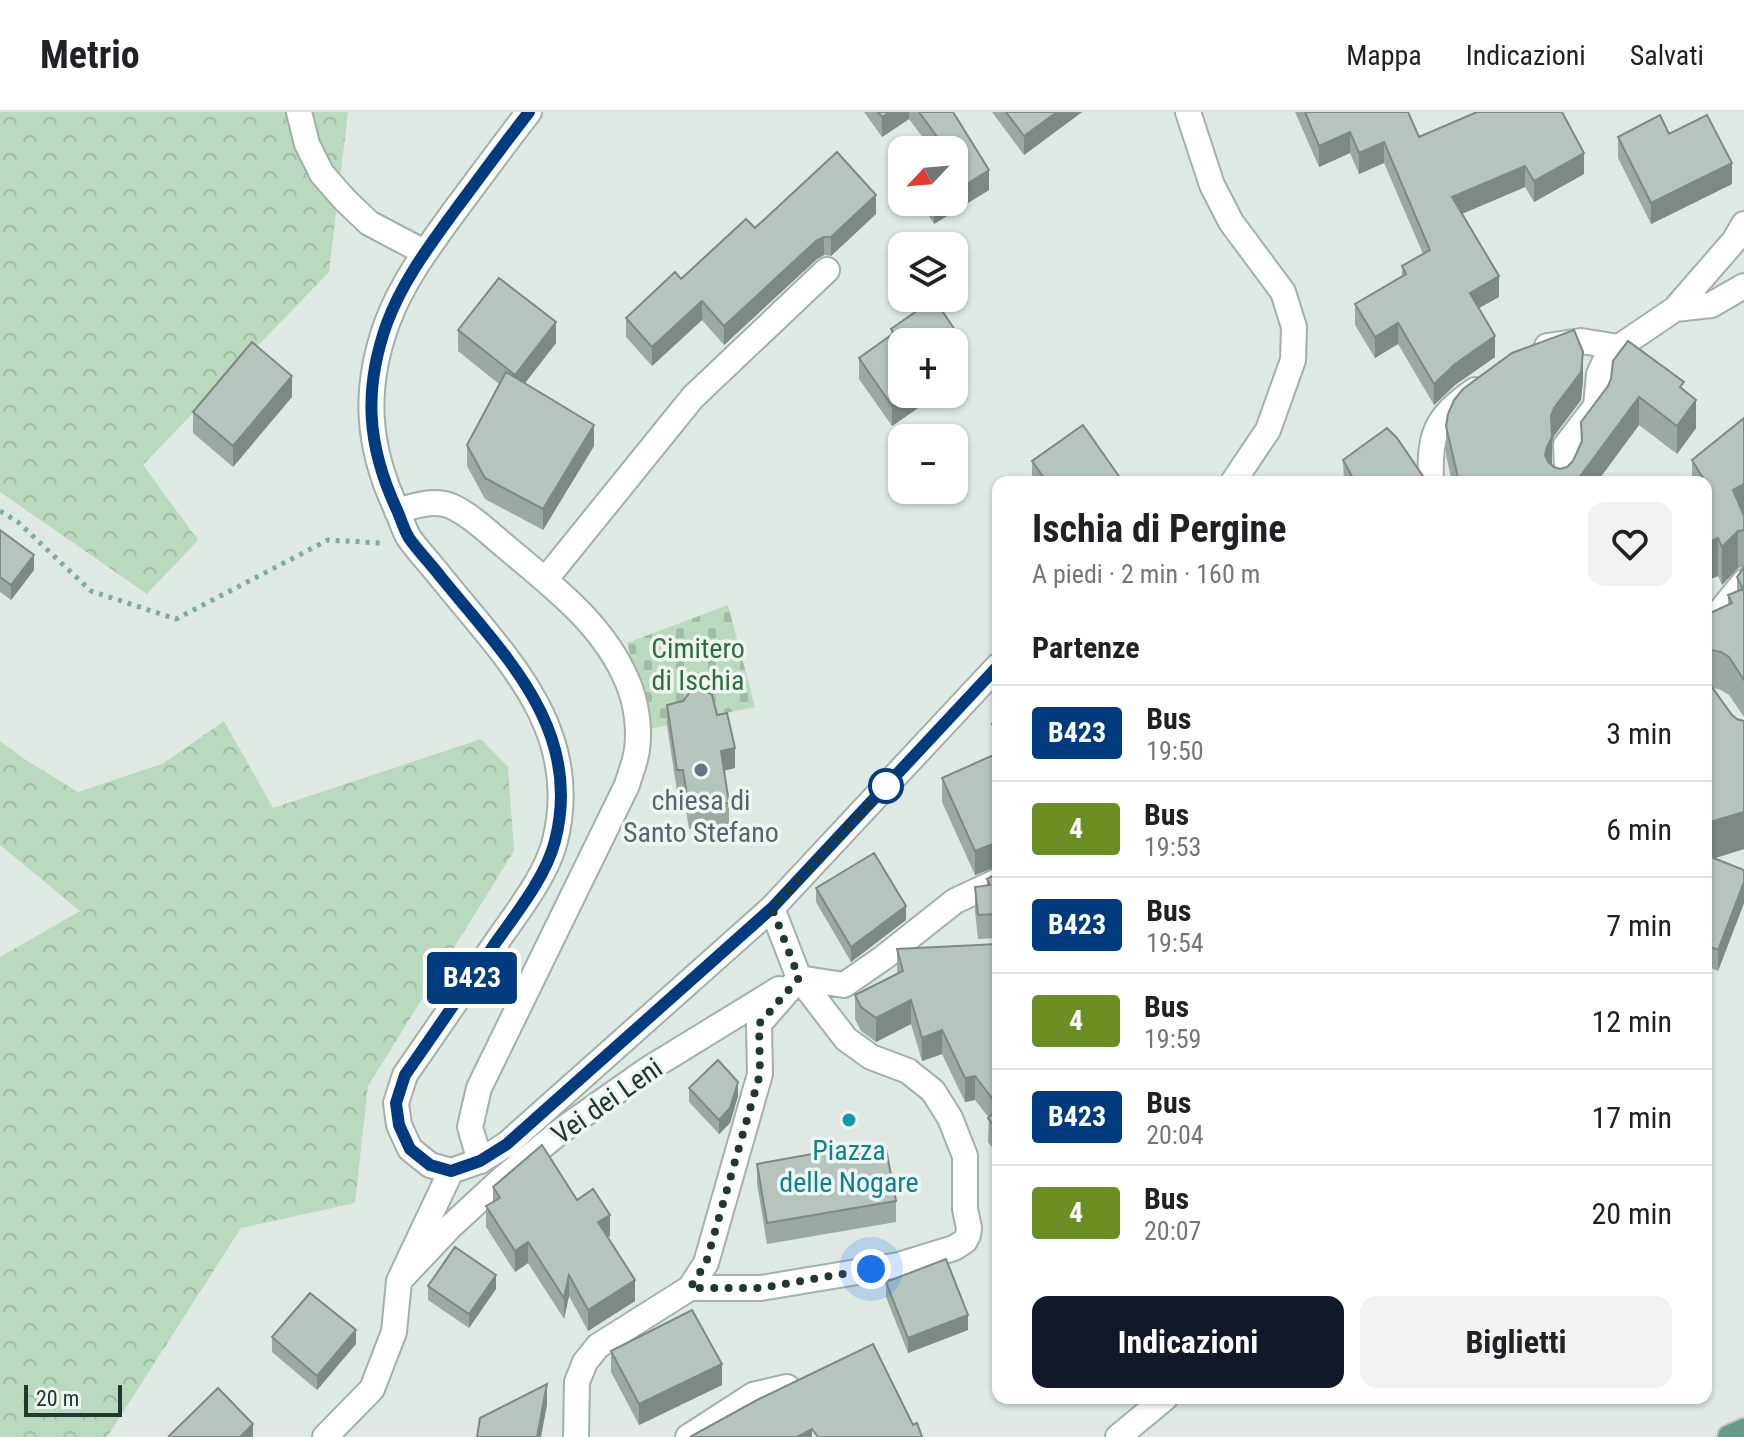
<!DOCTYPE html>
<html lang="it">
<head>
<meta charset="utf-8">
<style>
	body { margin:0; font-family:"Roboto Condensed",sans-serif; background:#f2f2f2; color:#202124; height:100vh; display:flex; flex-direction:column; font-size:30px; white-space:nowrap }
	* { box-sizing:border-box; margin:0 }
	p { font-size:26px; color:#757577 }
	.icon { flex:none; width:44px; height:44px; fill:none; stroke:currentColor; stroke-width:2; stroke-linecap:round; stroke-linejoin:round }
	.map { position:relative; flex:1; overflow:hidden }
	.details { position:absolute; left:992px; top:364px; width:720px; height:928px; display:flex; flex-direction:column; background:#fff; border-radius:16px; box-shadow:0 2px 6px #0004 }
	.details>* { flex:none }
	.badge { padding:0 16px; border-radius:6px; font-size:28px; line-height:52px }
	.needle { width:52px; rotate:244deg }
	.fabs { position:absolute; left:888px; top:24px; display:grid; gap:16px }
	.fabs a { display:grid; place-items:center; width:80px; height:80px; border-radius:16px; background:#fff; box-shadow:0 2px 6px #0004; font-size:40px }
	.scale { position:absolute; left:24px; bottom:20px; width:98px; box-sizing:border-box; padding-left:8px; border:4px solid #213830; border-top:0; font-size:22px; line-height:28px; white-space:nowrap; color:#213830; -webkit-text-stroke:6px #eff6f2; paint-order:stroke }
	.you { position:absolute; width:40px; height:40px; margin:-20px; border:6px solid #fff; border-radius:50%; background:#1a73e8; box-shadow:0 0 0 12px #1a73e833 }
	.map>.badge { position:absolute; translate:-50% -50%; box-shadow:0 0 0 4px #fff }
	h2 { padding:0 40px; font-size:30px; line-height:72px }
	.round { display:grid; place-items:center; flex:none; width:84px; height:84px; border-radius:16px; background:#f2f2f2 }
	.summary { display:flex; align-items:center; justify-content:space-between; height:136px; padding:0 40px }
	h1 { font-size:38px; font-weight:700; line-height:60px }
	.cta { display:flex; gap:16px; margin-top:auto; padding:16px 40px }
	.cta a { flex:1; height:92px; border-radius:16px; background:#111827; color:#fff; font-size:32px; font-weight:700; line-height:92px; text-align:center }
	.cta a+a { background:#f2f2f2; color:#202124 }
	ul { padding:0; list-style:none }
	li { display:flex; align-items:center; gap:24px; height:96px; padding:0 40px; border-top:2px solid #e0e0e0 }
	li div { flex:1 }
	li b { display:block; font-size:30px }
	li em { font-style:normal }
	li .badge { min-width:88px; font-weight:700; text-align:center }
	header { display:flex; align-items:center; gap:48px; box-sizing:border-box; height:112px; padding:0 40px; background:#fff; border-bottom:2px solid #e0e0e0 }
	header strong { font-size:38px }
	nav { display:flex; gap:44px; margin-inline-start:auto; font-size:28px }
	.map>svg:first-child { display:block }
	.forest { fill:url(#forest-crowns) }
	.cemetery { fill:url(#cemetery-stones) }
	.lines { fill:none; stroke-linecap:round; stroke-linejoin:round }
	.minor-casing { stroke:#a2b0aa; stroke-width:28 }
	.tertiary-casing { stroke:#a2b0aa; stroke-width:28 }
	.primary-casing { stroke:#bcc3c1; stroke-width:28 }
	.path { stroke:#81ab9b; stroke-width:5; stroke-dasharray:4 6; stroke-linecap:butt }
	.minor { stroke:#fff; stroke-width:24 }
	.tertiary { stroke:#fff; stroke-width:24 }
	.primary { stroke:#669c8b; stroke-width:24 }
	.wall { fill:#9ca9a3 }
	.shaded-wall { fill:#7f8984 }
	.building { fill:#b5c4bd; stroke:#7f8984; stroke-width:2 }
	.line-casing { stroke:#fff; stroke-width:18 }
	.line { stroke:#003b80; stroke-width:12 }
	.walk { stroke:#213830; stroke-width:8; stroke-dasharray:0 14.4 }
	.worship-dot { fill:#6b7280; stroke:#eff6f2; stroke-width:3 }
	.stop-dot { fill:#fff; stroke:#003b80; stroke-width:4 }
	.culture-dot { fill:#0f9aa8; stroke:#eff6f2; stroke-width:3 }
	.labels { text-anchor:middle; dominant-baseline:central; stroke-width:7; stroke-linejoin:round; paint-order:stroke }
	.park-label { font-size:28px; fill:#2e6c42; stroke:#eff6f2 }
	.worship-label { font-size:28px; fill:#5b616d; stroke:#eff6f2 }
	.street-label { font-size:28px; fill:#213830; stroke:#eff6f2 }
	.culture-label { font-size:28px; fill:#0d838f; stroke:#eff6f2 }
</style>
</head>
<body>
<header>
<strong>Metrio</strong>
<nav><a>Mappa</a><a>Indicazioni</a><a>Salvati</a></nav>
</header>
<div class="map">
<svg width="1744" height="1325" viewBox="0 0 1744 1325">
	<defs>
		<pattern id="forest-crowns" width="20" height="18" patternUnits="userSpaceOnUse" patternTransform="scale(2)"><rect width="20" height="18" fill="#b9dabf"/><path d="M2 6a3 3 0 1 1 6 0M12 15a3 3 0 1 1 6 0" fill="none" stroke="#9fbca4"/></pattern>
		<pattern id="cemetery-stones" width="16" height="16" patternUnits="userSpaceOnUse" patternTransform="scale(2)"><rect width="16" height="16" fill="#b9dabf"/><path d="M2 7V4a2 2 0 0 1 4 0v3zM10 15v-3a2 2 0 0 1 4 0v3z" fill="#9fbca4"/></pattern>
	</defs>
	<rect width="100%" height="100%" fill="#dfe9e4"/>
	<!-- forest -->
	<path class="forest" d="M0 0H348L329 160 143 353 198 428 147 482 0 380Z
		M224 609 273 696 481 627 508 655 514 739 368 974 355 1091 241 1116 107 1325H0V845L80 799 0 733V629L26 648 78 680 164 651Z"/>
	<!-- cemetery -->
	<path class="cemetery" d="M728 493 755 595 650 617 627 531Z"/>
	<g class="lines">
		<defs>
			<path id="minor" d="M299 0 307 32 322 62 345 88 369 111 424 140
				M1188 0 1212 73 1231 110 1283 180 1294 215 1293 248 1268 318 1233 370
				M1675 197 1711 193 1744 174
				M1547 234 1581 229 1619 235
				M1431 370C1429 322 1435 306 1475 278
				M1560 370 1567 357 1566 333 1596 294 1599 262 1605 249 1619 235 1675 197 1734 129 1744 112
				M397 399C414 394 434 387 451 394 471 403 489 421 506 435 552 474 604 512 628 571 636 590 640 616 637 637 636 649 630 662 627 673L479 976 470 1015 480 1049
				M545 468 693 285 827 158
				M1706 514 1713 508 1744 470
				M772 796 799 866 844 873 883 846 955 789 998 769
				M399 1169 450 1115 503 1066 566 1015 647 958 779 877
				M690 1176H761L899 1153 954 1136 965 1129 968 1123 969 1116 965 1097V1044L950 1006 933 979 908 959 871 945 846 927 799 866
				M325 1325 372 1277 394 1220 399 1169 451 1059
				M576 1325 577 1270 585 1250 598 1234 690 1176 706 1151 760 962 759 912 799 866
				M688 1325 753 1283 787 1275"/>
			<path id="tertiary" d="M529 0C504 32 480 65 456 97 430 133 403 168 387 211 363 277 367 335 397 398 401 407 404 418 409 426 418 439 430 451 440 464 504 544 583 616 555 729 546 764 518 799 498 828 467 873 436 918 405 963L396 991 399 1013 410 1037 430 1053 451 1059 480 1049 507 1032 772 796 998 554
				M1118 1325 1165 1286"/>
			<path id="primary" d="M1730 1325 1744 1319"/>
		</defs>
		<!-- minor casing -->
		<use href="#minor" class="minor-casing"/>
		<!-- tertiary casing -->
		<use href="#tertiary" class="tertiary-casing"/>
		<!-- primary casing -->
		<use href="#primary" class="primary-casing"/>
		<!-- path -->
		<path class="path" d="M0 399 18 410 91 479 176 507 328 428 380 431"/>
		<!-- minor -->
		<use href="#minor" class="minor"/>
		<!-- tertiary -->
		<use href="#tertiary" class="tertiary"/>
		<!-- primary -->
		<use href="#primary" class="primary"/>
	</g>
	<!-- wall -->
	<path class="wall" d="M864 0H953L989 78 934 112 920 90H954L930 35 909 7 882 25Z
		M992 0H1082L1024 43Z
		M1295 0H1408L1419 25 1584 62 1534 90 1525 75 1462 102 1499 185 1479 196 1495 245 1455 273 1434 293 1398 232 1375 246 1355 213V192L1402 164V154L1423 142 1384 51 1359 62 1350 41 1319 55Z
		M1669 22 1732 72 1651 112 1618 46V25Z
		M876 102 831 144 824 143 817 147 724 233 702 208 652 254 626 225V206L755 116Z
		M891 217 966 255 902 230 934 282V285L892 314 859 267V246L891 223Z
		M458 218 556 231 525 271 594 334 543 418 485 387 467 354V333L499 272 458 239Z
		M1583 268 1581 288 1554 324 1552 331V354L1554 355 1560 357 1567 355 1573 349 1581 331V310L1608 274 1684 278 1696 316 1677 342 1639 313 1597 370H1452L1446 343V314Z
		M292 285 233 355 193 321V300Z
		M1744 306V605L1729 583 1721 578 1714 576 1732 603 1737 607 1744 609V737L1714 746 1744 758V791L1718 859 1706 854V503L1728 493V483L1737 479V465L1744 455 1738 456 1722 473 1718 464 1706 469V370H1692V348Z
		M1343 348 1427 370H1344Z
		M1032 349 1123 370H1037L1032 363Z
		M0 418 34 458 11 488 0 480Z
		M667 593 717 603 735 656 724 659 729 691V712L689 717 683 679H677L667 614Z
		M998 609V754L975 763 942 690V666L995 642 992 636V612Z
		M998 761V826L978 827 975 799V775L987 774V767Z
		M816 776 906 808 851 850 816 790Z
		M998 832V1043L988 1030 989 1006 975 988 965 990 942 942 922 949 911 912 876 930 861 919 855 907V883L897 862V837Z
		M689 976 738 984 730 1011 719 1022 689 990Z
		M847 1044 896 1089V1110L767 1132 757 1072V1052Z
		M493 1075 577 1088 610 1124 608 1125 635 1189 588 1219 569 1184 564 1207 528 1151 515 1160 486 1115V1094L493 1090Z
		M886 1170 968 1218 908 1241 886 1185Z
		M428 1174 496 1177 469 1216 428 1188Z
		M272 1225 356 1232 317 1278 272 1240Z
		M611 1239 722 1273 639 1313 611 1260Z"/>
	<!-- shaded-wall -->
	<path class="shaded-wall" d="M890 0H909V7L882 25V5Z
		M1057 0H1082L1024 43V24Z
		M1350 20V41L1319 55V34Z
		M1384 30V51L1359 62V41Z
		M1584 41V62L1534 90V69Z
		M1732 51V72L1651 112V91Z
		M1525 54V75L1452 106V85Z
		M989 58V78L934 112V92L937 90H954V80Z
		M876 83V102L831 144V125Z
		M824 125V143L817 147 724 233V214L817 128Z
		M1499 164V185L1470 201V181Z
		M702 189V208L652 254V235Z
		M556 210V231L515 284V263Z
		M1398 211V232L1375 246V225Z
		M1495 224V245L1455 273 1434 293V272L1455 252Z
		M966 234V255L954 264V243Z
		M1583 240V268L1581 288 1554 324 1552 331V354L1547 363 1545 343 1551 304 1554 296Z
		M292 264V285L233 355V334Z
		M908 282H934V285L892 314V294Z
		M1639 285V313L1597 370H1579V366Z
		M1696 288V316L1677 342V314Z
		M594 313V334L543 418V397Z
		M1744 372V409L1733 378Z
		M1738 419V456L1722 473V435Z
		M1718 426V464L1706 469V431Z
		M34 443V458L11 488V473Z
		M735 636V656L721 659V639Z
		M1744 700V737L1706 749V711Z
		M998 730V754L975 763V739Z
		M1744 770V791L1718 859V838Z
		M906 794V808L851 850V835Z
		M911 888V912L876 930V906Z
		M942 918V942L922 949V926Z
		M975 964V988L965 990V966Z
		M738 970V984L730 1011 719 1022V1008Z
		M610 1103V1124L598 1131V1110Z
		M528 1130V1151L515 1160V1139Z
		M496 1163V1177L469 1216V1202Z
		M569 1163V1184L564 1207V1186Z
		M635 1168V1189L588 1219V1198Z
		M968 1203V1218L908 1241V1226Z
		M356 1218V1232L317 1278V1264Z
		M722 1252V1273L639 1313V1292Z
		M547 1272V1293L541 1325H537Z
		M253 1312V1325H240Z
		M812 1317V1325H797Z"/>
	<!-- building -->
	<path class="building" d="M878 0H890L882 5Z
		M919 0H953L989 58 954 80V38H925L940 29Z
		M1006 0H1057L1024 24Z
		M1305 0H1408L1419 25 1477 0H1562L1584 41 1534 69 1525 54 1452 85 1499 164 1470 181 1495 224 1455 252 1434 272 1398 211 1375 225 1355 192 1406 162 1402 154 1430 138 1384 30 1359 41 1350 20 1319 34Z
		M1660 3 1669 22 1707 3 1732 51 1651 91 1618 25Z
		M837 40 876 83 831 125H824L817 128 724 214 702 189 652 235 626 206 675 160 681 167 746 107 755 116Z
		M499 166 556 210 515 263 458 218Z
		M934 187 966 234 954 243V230H902V282H908L892 294 859 246 894 221 891 217Z
		M1574 218 1583 240 1581 260 1554 296 1551 304 1552 325 1547 335 1545 343 1548 350 1554 355 1560 357 1567 355 1573 349 1582 329 1581 310 1608 274 1611 267 1613 249 1628 229 1684 270 1680 275 1696 288 1677 314 1639 285 1579 366 1587 370H1459L1446 314 1448 302 1454 288 1463 277 1512 241Z
		M252 230 292 264 233 334 193 300Z
		M506 260 594 313 543 397 485 366 467 333Z
		M1744 306V372L1733 378 1744 404V418L1738 419 1722 435 1718 426 1706 431V377L1709 376 1692 348Z
		M1083 313 1123 370H1047L1032 349Z
		M1387 316 1397 326 1427 370H1355L1343 348Z
		M0 418 34 443 11 473 0 465Z
		M1744 455V568L1729 545 1721 540 1706 537V503L1732 491 1728 483 1743 477 1737 465Z
		M1706 567 1732 603 1737 607 1744 609V700L1706 711Z
		M701 576 712 583 717 603 727 601 735 636 721 639 729 691 689 696 683 658H677L667 593 683 589 690 580Z
		M998 609V624L992 612Z
		M998 641V730L975 739 942 666Z
		M874 741 906 794 851 835 816 776Z
		M1706 743 1744 758V770L1718 838 1706 833Z
		M998 761V802L978 803 975 775 990 773 987 767Z
		M998 832V994L975 964 965 966 942 918 922 926 911 888 876 906 861 895 855 883 903 859 897 837Z
		M718 948 738 970 730 996 719 1008 689 976Z
		M998 997V1019L988 1006Z
		M542 1033 577 1088 593 1077 610 1103 598 1110 635 1168 588 1198 569 1163 564 1186 528 1130 515 1139 486 1094 500 1086 493 1075Z
		M846 1036 847 1044 886 1037 896 1089 767 1111 757 1052Z
		M455 1135 496 1163 469 1202 428 1174Z
		M946 1147 968 1203 908 1226 886 1170Z
		M310 1181 356 1218 317 1264 272 1225Z
		M692 1198 722 1252 639 1292 611 1239Z
		M873 1232 913 1313 917 1311 922 1325H818L812 1317 797 1325H690L757 1288Z
		M547 1272 537 1325H477L480 1306Z
		M218 1276 253 1312 240 1325H170L169 1324Z"/>
	<g class="lines">
		<defs>
			<path id="line" d="M529 0C504 32 480 65 456 97 430 133 403 168 387 211 363 278 367 334 397 398 401 407 404 418 409 426 418 439 430 451 440 464 504 543 584 617 555 729 546 765 515 803 494 833 465 877 435 920 405 963L396 991 399 1013 410 1037 430 1053 451 1059 480 1049 507 1032 772 796 998 554"/>
		</defs>
		<!-- line casing -->
		<use href="#line" class="line-casing"/>
		<!-- line -->
		<use href="#line" class="line"/>
		<!-- walk -->
		<path class="walk" d="M871 1157 761 1176H690L706 1151 760 962 759 912 799 866 772 796 890 670 886 674"/>
	</g>
	<!-- markers -->
	<circle class="worship-dot" cx="701" cy="658" r="8"/>
	<circle class="stop-dot" cx="886" cy="674" r="16"/>
	<circle class="culture-dot" cx="849" cy="1008" r="8"/>
	<g class="labels">
		<!-- park labels -->
		<g class="park-label">
			<text x="698" y="536">Cimitero<tspan x="698" dy="32">di Ischia</tspan></text>
		</g>
		<!-- worship labels -->
		<g class="worship-label">
			<text x="701" y="688">chiesa di<tspan x="701" dy="32">Santo Stefano</tspan></text>
		</g>
		<!-- street labels -->
		<g class="street-label">
			<text transform="translate(607 989) rotate(-35)">Vei dei Leni</text>
		</g>
		<!-- culture labels -->
		<g class="culture-label">
			<text x="849" y="1038">Piazza<tspan x="849" dy="32">delle Nogare</tspan></text>
		</g>
	</g>
</svg>
<div class="fabs">
<a><svg class="needle" viewBox="-14 -14 28 28"><path d="M0-13l5 13h-10z" fill="#e53935"/><path d="M0 13l5-13h-10z" fill="#757577"/></svg></a>
<a><svg class="icon" aria-label="layers" viewBox="0 0 24 24"><path d="M12 4l9 5-9 5-9-5zM3 14l9 5 9-5"/></svg></a>
<a>+</a>
<a>−</a>
</div>
<div class="scale">20 m</div>
<div class="you" style="left:871px;top:1157px"></div>
<b class="badge" style="left:472px;top:866px;background:#003b80;color:#fff">B423</b>
<section class="details">
<div class="summary"><div><h1>Ischia di Pergine</h1><p>A piedi · 2 min · 160 m</p></div><a class="round"><svg class="icon" aria-label="heart" viewBox="0 0 24 24"><path d="M12 20l-8-8c-3-5 5-10 8-4 3-6 11-1 8 4z"/></svg></a></div>
<h2>Partenze</h2>
<ul>
<li><span class="badge" style="background:#003b80;color:#fff">B423</span><div><b>Bus</b><p>19:50</p></div><em>3 min</em></li>
<li><span class="badge" style="background:#6b8e23;color:#fff">4</span><div><b>Bus</b><p>19:53</p></div><em>6 min</em></li>
<li><span class="badge" style="background:#003b80;color:#fff">B423</span><div><b>Bus</b><p>19:54</p></div><em>7 min</em></li>
<li><span class="badge" style="background:#6b8e23;color:#fff">4</span><div><b>Bus</b><p>19:59</p></div><em>12 min</em></li>
<li><span class="badge" style="background:#003b80;color:#fff">B423</span><div><b>Bus</b><p>20:04</p></div><em>17 min</em></li>
<li><span class="badge" style="background:#6b8e23;color:#fff">4</span><div><b>Bus</b><p>20:07</p></div><em>20 min</em></li>
</ul>
<div class="cta"><a>Indicazioni</a><a>Biglietti</a></div>
</section>
</div>
</body>
</html>
